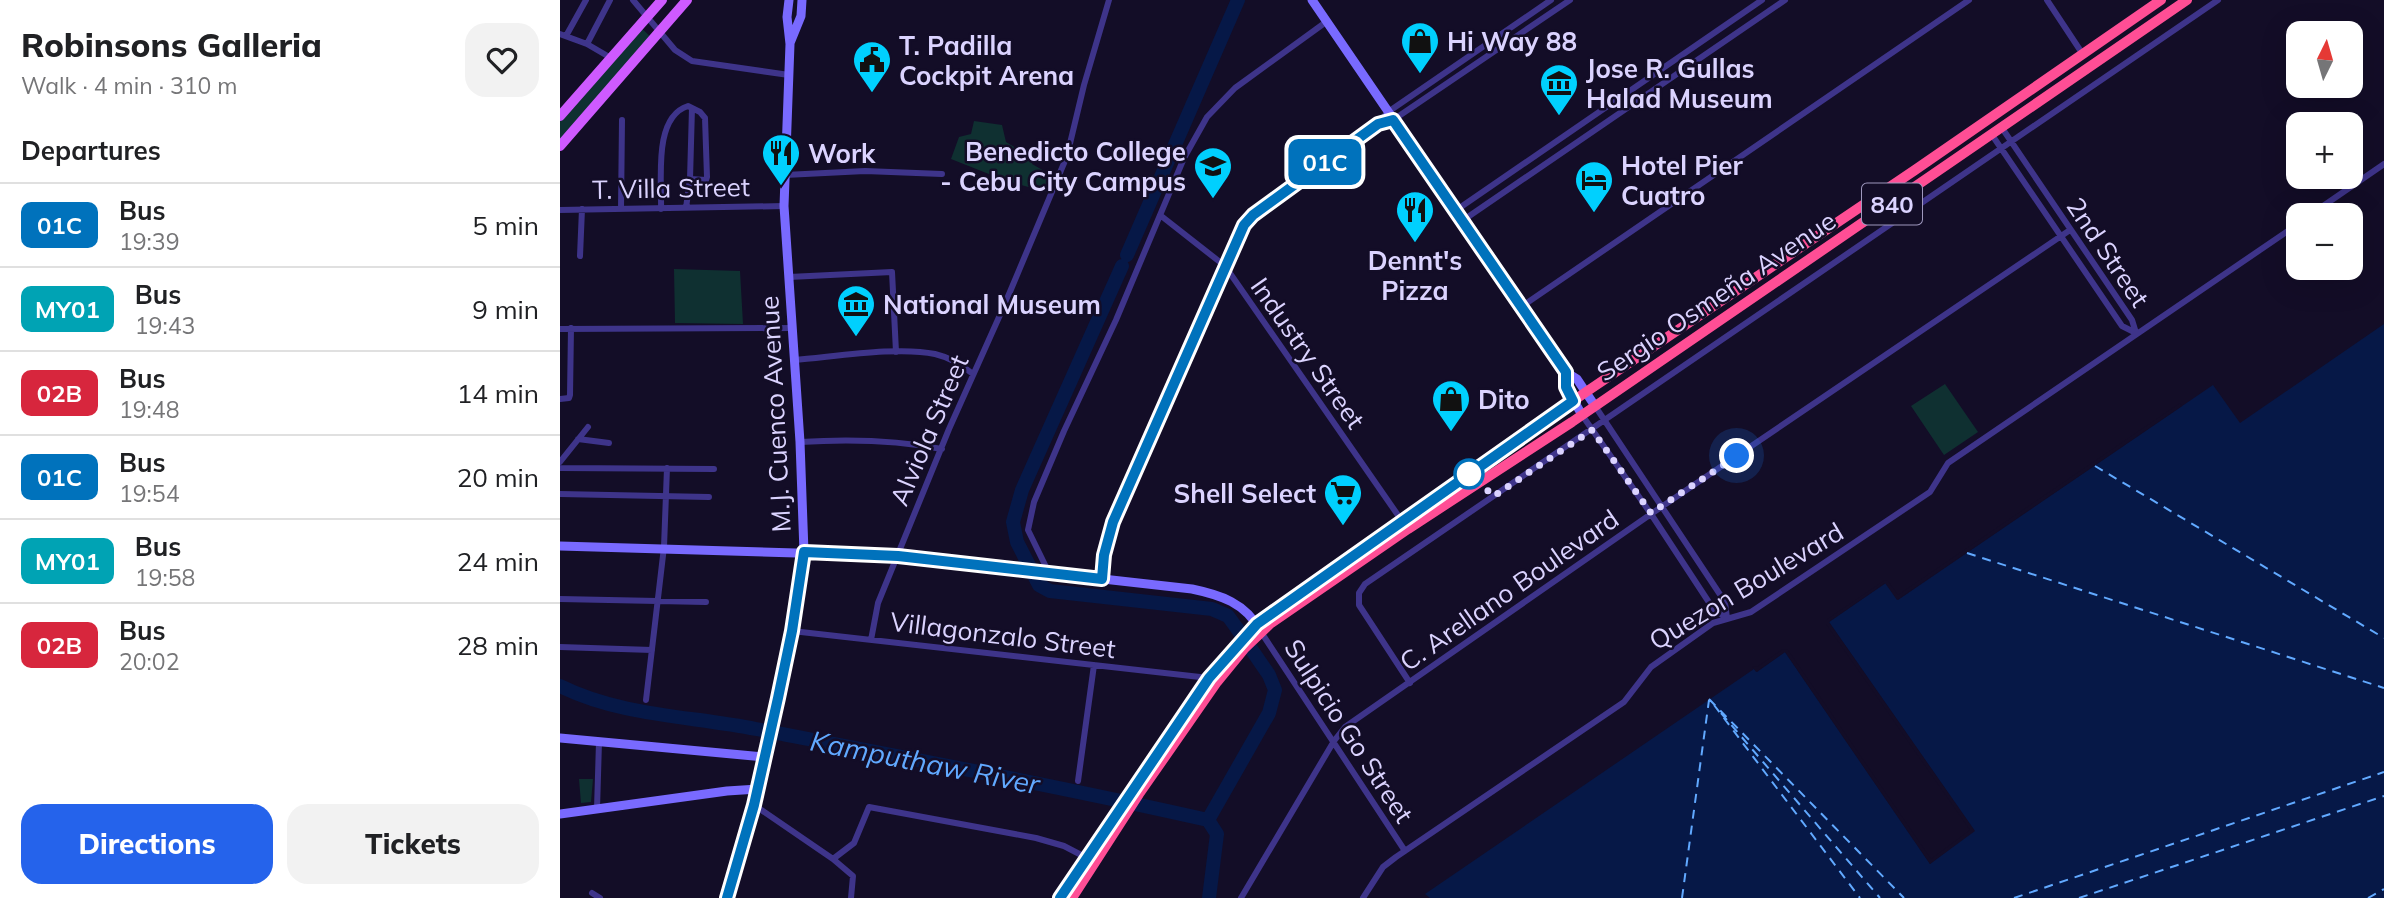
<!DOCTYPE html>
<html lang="en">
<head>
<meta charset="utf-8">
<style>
	body { margin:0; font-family:Mulish,sans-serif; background:#f2f2f2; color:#202124; height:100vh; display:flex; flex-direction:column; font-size:26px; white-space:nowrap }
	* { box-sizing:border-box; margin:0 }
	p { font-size:23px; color:#757577 }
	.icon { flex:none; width:38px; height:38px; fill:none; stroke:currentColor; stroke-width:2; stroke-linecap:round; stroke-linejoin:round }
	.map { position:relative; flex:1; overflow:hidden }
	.details { display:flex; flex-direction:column; background:#fff; width:560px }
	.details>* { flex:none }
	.badge { padding:0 14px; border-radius:10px; font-size:24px; line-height:46px }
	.needle { width:46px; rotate:5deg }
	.buttons { position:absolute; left:1726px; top:21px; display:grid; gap:14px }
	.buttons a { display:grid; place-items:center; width:77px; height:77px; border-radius:14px; background:#fff; box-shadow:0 7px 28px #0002; font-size:35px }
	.you { position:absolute; width:35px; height:35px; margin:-18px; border:5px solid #fff; border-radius:50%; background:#1a73e8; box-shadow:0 0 0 10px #1a73e833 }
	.map>.badge { position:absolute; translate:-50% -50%; box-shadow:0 0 0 4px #fff }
	h2 { padding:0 21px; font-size:26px; line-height:63px }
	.round { display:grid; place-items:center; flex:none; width:74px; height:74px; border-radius:21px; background:#f2f2f2 }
	.head { display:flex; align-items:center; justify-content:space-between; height:119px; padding:0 21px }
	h1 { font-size:33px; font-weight:800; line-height:52px }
	.action { display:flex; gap:14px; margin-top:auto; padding:14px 21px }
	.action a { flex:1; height:80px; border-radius:21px; background:#2563eb; color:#fff; font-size:28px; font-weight:800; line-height:80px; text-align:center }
	.action a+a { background:#f2f2f2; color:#202124 }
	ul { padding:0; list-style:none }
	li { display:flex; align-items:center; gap:21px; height:84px; padding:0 21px; border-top:2px solid #e0e0e0 }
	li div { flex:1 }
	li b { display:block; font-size:26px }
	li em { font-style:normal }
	li .badge { min-width:77px; font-weight:700; text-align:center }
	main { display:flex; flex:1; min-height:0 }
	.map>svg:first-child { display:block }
	.green { fill:#0f3031 }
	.water { fill:#061847 }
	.pier { fill:#130d27 }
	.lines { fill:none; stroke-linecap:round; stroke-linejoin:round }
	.river { stroke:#061847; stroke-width:14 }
	.ferry { stroke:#61a9ff; stroke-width:2; stroke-dasharray:9 7; stroke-linecap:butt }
	.street { stroke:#3e348a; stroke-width:6 }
	.secondary { stroke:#796aff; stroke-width:9 }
	.primary { stroke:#ce5aff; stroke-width:10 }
	.highway { stroke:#ff4e95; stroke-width:10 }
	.line-casing { stroke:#fff; stroke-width:16 }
	.line { stroke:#0072bc; stroke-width:10 }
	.walk { stroke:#dbd3ff; stroke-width:7; stroke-dasharray:0 12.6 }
	.stop-dot { fill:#fff; stroke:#0072bc; stroke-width:3.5 }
	.labels { text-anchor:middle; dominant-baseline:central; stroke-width:5; stroke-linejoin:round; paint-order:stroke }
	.shield { fill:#130d27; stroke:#9f98be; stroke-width:2 }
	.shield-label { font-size:24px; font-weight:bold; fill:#dbd3ff }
	.poi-label { font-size:26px; font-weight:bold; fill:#dbd3ff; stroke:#130d27; text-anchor:start }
	.street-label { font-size:26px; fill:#dbd3ff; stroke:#130d27 }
	.water-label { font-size:28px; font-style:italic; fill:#61a9ff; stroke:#130d27 }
</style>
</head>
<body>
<main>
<section class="details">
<div class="head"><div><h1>Robinsons Galleria</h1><p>Walk · 4 min · 310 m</p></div><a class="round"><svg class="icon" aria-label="heart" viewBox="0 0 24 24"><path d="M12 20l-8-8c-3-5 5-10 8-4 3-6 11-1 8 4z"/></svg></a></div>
<h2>Departures</h2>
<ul>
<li><span class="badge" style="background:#0072bc;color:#fff">01C</span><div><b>Bus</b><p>19:39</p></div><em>5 min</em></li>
<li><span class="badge" style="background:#00a3b4;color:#fff">MY01</span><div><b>Bus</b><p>19:43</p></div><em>9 min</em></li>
<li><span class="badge" style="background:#d7263d;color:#fff">02B</span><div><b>Bus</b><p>19:48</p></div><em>14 min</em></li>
<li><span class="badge" style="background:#0072bc;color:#fff">01C</span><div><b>Bus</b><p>19:54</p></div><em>20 min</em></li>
<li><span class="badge" style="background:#00a3b4;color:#fff">MY01</span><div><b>Bus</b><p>19:58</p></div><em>24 min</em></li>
<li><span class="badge" style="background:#d7263d;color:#fff">02B</span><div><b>Bus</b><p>20:02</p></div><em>28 min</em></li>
</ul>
<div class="action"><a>Directions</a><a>Tickets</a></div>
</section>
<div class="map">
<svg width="1824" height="898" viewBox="0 0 1824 898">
	<rect width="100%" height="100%" fill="#130d27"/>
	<!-- green -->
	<path class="green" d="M79 26 93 39 0 146V117Z
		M414 121 442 125 446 142 474 159 472 164 493 176 486 192 444 180 391 159 399 137 411 134Z
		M114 269 180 271 183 324 115 323Z
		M1385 384 1418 432 1384 455 1351 406Z
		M19 779H33L31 802 21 803Z"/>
	<!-- water -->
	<path class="water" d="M1824 324V898H870L865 894 1194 669 1197 672 1225 652 1370 864 1414 830 1269 622 1326 583 1338 600 1653 385 1680 423Z"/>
	<!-- pier -->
	<path class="pier" d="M1620 403 1622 406 1337 600 1325 583 1269 622 1415 831 1370 864 1225 652 1196 672 1192 666 1197 667 1223 649 1228 650 1371 859 1410 830 1266 624V620L1325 580 1328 581 1338 595Z"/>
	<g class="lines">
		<!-- river -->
		<path class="river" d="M567 255 678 0
			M562 266 462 490 453 522 457 542 479 585 490 591 652 609 668 616 676 627 709 675 715 690 709 713 648 820
			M0 686C60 716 131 716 196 729 347 758 498 786 648 820
			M648 820 657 834 649 898"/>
		<!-- ferry -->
		<path class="ferry" d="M1535 466 1824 638
			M1407 553 1824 688
			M1149 699 1344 898
			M1154 705 1300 898
			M1161 713 1320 898
			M1122 898 1149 700
			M1454 898 1824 772
			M1519 898 1824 796
			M1808 898 1824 889"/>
		<!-- street -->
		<path class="street" d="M73 0 115 50 132 61 229 75
			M1487 0 1522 53
			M0 34 27 44 51 58
			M6 36 26 0
			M27 44 50 0
			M820 124 833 120 1010 0
			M1442 128 1572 320 1576 333
			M1432 135 1562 326 1576 333
			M225 175 305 171 382 174
			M126 208 130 179 132 108
			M61 209 62 120
			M101 209C102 180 93 117 128 106L140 112 145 118 147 177 146 180 130 179
			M0 210 224 206
			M895 211 1202 0
			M600 215 665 266 842 521
			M1750 215 1824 164
			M902 221 1225 0
			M20 256 22 209
			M229 277 332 272 336 352
			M961 307 1409 0
			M0 329 232 328
			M234 360C273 357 338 346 375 354 388 357 402 365 413 374
			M0 399 9 398 10 395 11 328
			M1035 406 1165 602 1167 618
			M1022 415 1091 514 1154 610 1167 618
			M18 439 49 443
			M240 442C287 439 336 440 382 449
			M0 462 28 427
			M0 468 154 469
			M0 494 149 497
			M489 573 468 530 474 502 504 431 556 320 624 158 647 117 675 88 766 22
			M542 579 544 555 553 522 684 225 693 215 818 124 828 112 991 0
			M0 599 146 602
			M232 631 649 678
			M701 632 845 851
			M311 640 318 603 389 429 444 306 507 156 524 85 549 0
			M0 647 92 650
			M850 683 799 605V593L805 584 1658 0
			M86 700 104 547 107 468
			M518 781 534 665
			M194 805 273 859 293 876 291 898
			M37 809 39 742
			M273 859 294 843 309 807 476 838 504 846 527 858
			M32 893 40 898
			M681 898 774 741 785 727 1091 514 1510 230
			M803 898 823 867 836 857 1064 702 1091 667 1153 623 1191 612 1370 492 1388 463 1738 224"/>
		<!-- secondary -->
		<path class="secondary" d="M752 0 1006 372 1017 379 1035 406
			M230 43 241 16 242 0
			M1006 372V387L1022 415
			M0 546 338 556 632 589C661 595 685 603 700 630
			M0 738 205 757
			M0 814 167 791 198 789
			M167 898 194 805 218 698 232 631 244 552 240 442 224 206 230 44 227 17 229 0"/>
		<!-- primary -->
		<path class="primary" d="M0 116 102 0
			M0 146 127 0"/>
		<!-- highway -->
		<path class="highway" d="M500 898 649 678 679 642 705 617 1026 392 1355 170 1601 0
			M512 898 579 794 657 682 684 649 710 624 848 529 1012 422 1627 0"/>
	</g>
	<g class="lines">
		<defs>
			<path id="line" d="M167 898 194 805 218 698 232 631 244 552 338 556 542 579 544 555 553 522 684 225 693 215 818 124 833 120 1006 372V387L1013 401 697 624 649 678 500 898"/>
		</defs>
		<!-- line casing -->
		<use href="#line" class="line-casing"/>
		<!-- line -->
		<use href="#line" class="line"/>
		<!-- walk -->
		<path class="walk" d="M909 474 934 496 1032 430 1091 513 1177 456"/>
	</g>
	<!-- icons -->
	<defs>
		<symbol id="shop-pin" viewBox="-11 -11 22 30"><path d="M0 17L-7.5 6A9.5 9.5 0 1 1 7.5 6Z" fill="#00d0fe" stroke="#130d27"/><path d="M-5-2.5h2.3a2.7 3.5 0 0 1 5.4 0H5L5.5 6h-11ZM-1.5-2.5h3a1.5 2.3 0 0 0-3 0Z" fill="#111"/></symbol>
		<symbol id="civic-pin" viewBox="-11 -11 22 30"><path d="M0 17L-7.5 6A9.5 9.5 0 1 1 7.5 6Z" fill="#00d0fe" stroke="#130d27"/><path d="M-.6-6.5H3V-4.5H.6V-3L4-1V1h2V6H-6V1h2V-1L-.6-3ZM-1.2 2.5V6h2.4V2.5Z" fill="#111"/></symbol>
		<symbol id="museum-pin" viewBox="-11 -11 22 30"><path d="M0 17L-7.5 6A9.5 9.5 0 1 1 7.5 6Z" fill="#00d0fe" stroke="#130d27"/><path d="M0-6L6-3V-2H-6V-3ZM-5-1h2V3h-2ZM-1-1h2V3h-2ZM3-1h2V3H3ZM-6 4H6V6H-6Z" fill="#111"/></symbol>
		<symbol id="restaurant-pin" viewBox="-11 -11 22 30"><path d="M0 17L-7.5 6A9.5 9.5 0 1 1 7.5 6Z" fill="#00d0fe" stroke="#130d27"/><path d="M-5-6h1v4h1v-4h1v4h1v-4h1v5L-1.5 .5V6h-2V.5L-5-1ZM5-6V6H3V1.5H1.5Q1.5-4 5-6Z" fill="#111"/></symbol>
		<symbol id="university-pin" viewBox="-11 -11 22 30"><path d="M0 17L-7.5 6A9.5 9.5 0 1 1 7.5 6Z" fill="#00d0fe" stroke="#130d27"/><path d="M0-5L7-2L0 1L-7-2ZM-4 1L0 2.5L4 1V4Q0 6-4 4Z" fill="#111"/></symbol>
		<symbol id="hotel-pin" viewBox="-11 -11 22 30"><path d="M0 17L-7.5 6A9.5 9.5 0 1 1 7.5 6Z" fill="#00d0fe" stroke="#130d27"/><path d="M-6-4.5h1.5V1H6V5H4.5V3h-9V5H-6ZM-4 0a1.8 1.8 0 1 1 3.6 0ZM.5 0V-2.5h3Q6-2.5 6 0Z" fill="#111"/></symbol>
		<symbol id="supermarket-pin" viewBox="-11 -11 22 30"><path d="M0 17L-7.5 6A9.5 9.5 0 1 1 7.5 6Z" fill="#00d0fe" stroke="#130d27"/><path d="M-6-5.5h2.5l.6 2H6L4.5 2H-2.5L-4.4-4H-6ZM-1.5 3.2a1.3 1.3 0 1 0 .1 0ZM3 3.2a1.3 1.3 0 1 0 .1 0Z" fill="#111"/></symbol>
	</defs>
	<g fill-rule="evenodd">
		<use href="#shop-pin" x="838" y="19" width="44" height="60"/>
		<use href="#civic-pin" x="290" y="38" width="44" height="60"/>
		<use href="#museum-pin" x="977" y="61" width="44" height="60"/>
		<use href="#restaurant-pin" x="199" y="131" width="44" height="60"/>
		<use href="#university-pin" x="631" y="144" width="44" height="60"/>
		<use href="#hotel-pin" x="1012" y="158" width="44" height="60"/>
		<use href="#restaurant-pin" x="833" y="188" width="44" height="60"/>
		<use href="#museum-pin" x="274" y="282" width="44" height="60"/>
		<use href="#shop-pin" x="869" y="377" width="44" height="60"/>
		<use href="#supermarket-pin" x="761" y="471" width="44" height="60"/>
	</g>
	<!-- markers -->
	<circle class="stop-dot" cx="909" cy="474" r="14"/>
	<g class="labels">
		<!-- shield labels -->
		<rect class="shield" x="1302" y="183.5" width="60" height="41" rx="5"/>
		<g class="shield-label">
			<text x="1332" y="204">840</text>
		</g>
		<!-- poi labels -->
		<g class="poi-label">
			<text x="887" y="41">Hi Way 88</text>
			<text x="339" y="45">T. Padilla<tspan x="339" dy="30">Cockpit Arena</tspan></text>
			<text x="1026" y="68">Jose R. Gullas<tspan x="1026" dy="30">Halad Museum</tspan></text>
			<text x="626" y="151" text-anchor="end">Benedicto College<tspan x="626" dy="30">- Cebu City Campus</tspan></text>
			<text x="248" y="153">Work</text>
			<text x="1061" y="165">Hotel Pier<tspan x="1061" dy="30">Cuatro</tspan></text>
			<text x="855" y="260" text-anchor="middle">Dennt's<tspan x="855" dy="30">Pizza</tspan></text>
			<text x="323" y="304">National Museum</text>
			<text x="918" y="399">Dito</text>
			<text x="756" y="493" text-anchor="end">Shell Select</text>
		</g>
		<!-- street labels -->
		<g class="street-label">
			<text transform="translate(111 188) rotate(-1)">T. Villa Street</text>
			<text transform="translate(1548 252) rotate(56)">2nd Street</text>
			<text transform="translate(1156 296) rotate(-34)">Sergio Osmeña Avenue</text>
			<text transform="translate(748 353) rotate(55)">Industry Street</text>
			<text transform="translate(215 414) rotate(-93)">M.J. Cuenco Avenue</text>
			<text transform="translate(369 430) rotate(-67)">Alviola Street</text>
			<text transform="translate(1186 586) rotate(-31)">Quezon Boulevard</text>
			<text transform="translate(949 590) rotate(-35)">C. Arellano Boulevard</text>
			<text transform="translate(443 635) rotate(7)">Villagonzalo Street</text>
			<text transform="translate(789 731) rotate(57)">Sulpicio Go Street</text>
		</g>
		<!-- water labels -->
		<g class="water-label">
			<text transform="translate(365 762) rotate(11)">Kamputhaw River</text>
		</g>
	</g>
</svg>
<div class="buttons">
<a><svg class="needle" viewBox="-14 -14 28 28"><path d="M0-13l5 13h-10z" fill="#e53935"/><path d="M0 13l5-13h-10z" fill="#757577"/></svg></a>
<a>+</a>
<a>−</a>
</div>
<div class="you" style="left:1177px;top:456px"></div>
<b class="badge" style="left:765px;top:162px;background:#0072bc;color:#fff">01C</b>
</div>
</main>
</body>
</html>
